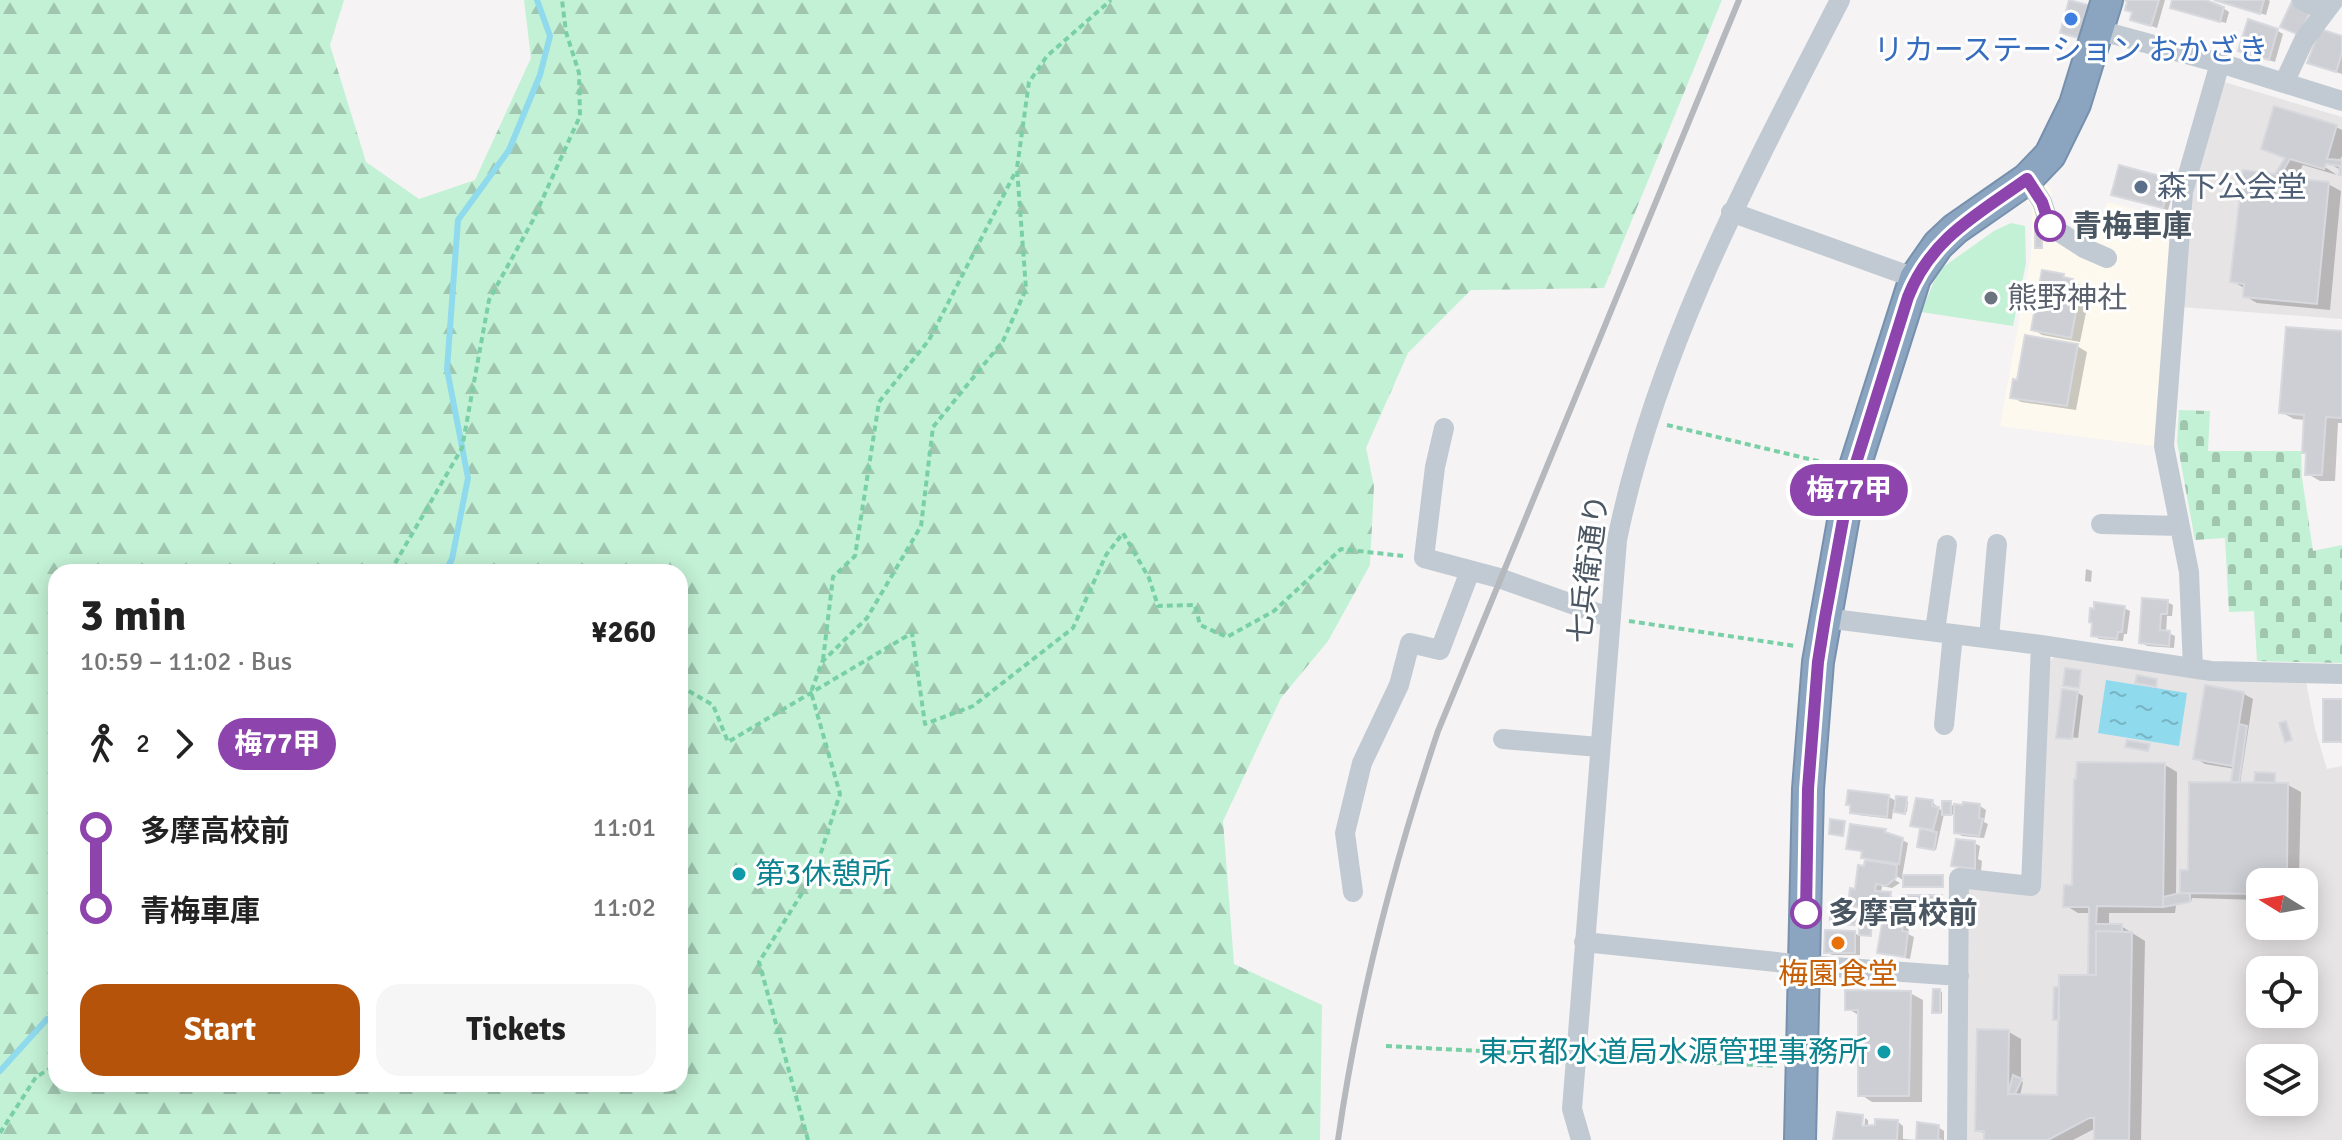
<!DOCTYPE html>
<html lang="en">
<head>
<meta charset="utf-8">
<style>
	body { margin:0; font-family:Signika,"Noto Sans JP",sans-serif; background:#f6f6f6; color:#222; height:100vh; display:flex; flex-direction:column; font-size:30px; white-space:nowrap }
	* { box-sizing:border-box; margin:0 }
	p { font-size:26px; color:#767676 }
	.icon { flex:none; width:44px; height:44px; fill:none; stroke:currentColor; stroke-width:2; stroke-linecap:round; stroke-linejoin:round }
	.map { position:relative; flex:1; overflow:hidden }
	.side { position:absolute; left:48px; top:564px; width:640px; height:528px; display:flex; flex-direction:column; background:#fff; border-radius:24px; box-shadow:0 4px 20px #0003 }
	.side>* { flex:none }
	.badge { padding:0 16px; border-radius:26px; font-size:28px; line-height:52px }
	.needle { width:52px; rotate:281deg }
	.buttons { position:absolute; left:2246px; top:868px; display:grid; gap:16px }
	.buttons a { display:grid; place-items:center; width:72px; height:72px; border-radius:16px; background:#fff; box-shadow:0 4px 20px #0003; font-size:40px }
	.map>.badge { position:absolute; translate:-50% -50%; box-shadow:0 0 0 4px #fff }
	.legs { display:flex; align-items:center; gap:12px; height:88px; padding:0 32px; font-size:26px }
	.legs p { margin-inline-start:auto }
	.overview { display:flex; align-items:center; justify-content:space-between; height:136px; padding:0 32px }
	h1 { font-size:44px; font-weight:800; line-height:60px }
	.cta { display:flex; gap:16px; margin-top:auto; padding:16px 32px }
	.cta a { flex:1; height:92px; border-radius:24px; background:#b45309; color:#fff; font-size:32px; font-weight:800; line-height:92px; text-align:center }
	.cta a+a { background:#f6f6f6; color:#222 }
	ul { padding:0 32px; list-style:none }
	li { display:flex; align-items:center; gap:28px; height:80px; font-size:30px }
	li i { display:grid; place-items:center; width:12px; height:100%; margin:0 10px; background:currentColor }
	li i::after { content:''; width:20px; height:20px; margin:-10px; border:6px solid; border-radius:50%; background:#fff }
	li p { margin-inline-start:auto }
	li:first-child i { background:linear-gradient(#0000 50%,currentColor 0) }
	li:last-child i { background:linear-gradient(currentColor 50%,#0000 0) }
	.map>svg:first-child { display:block }
	.commercial { fill:#fdf9ef }
	.education { fill:#e6e4e5; fill-rule:evenodd }
	.green { fill:#c3f1d5 }
	.forest { fill:url(#forest-firs); fill-rule:evenodd }
	.cemetery { fill:url(#cemetery-stones) }
	.water { fill:url(#water-ripples) }
	.shadow { fill:#0003 }
	.lines { fill:none; stroke-linecap:round; stroke-linejoin:round }
	.stream { stroke:#90daee; stroke-width:6 }
	.building { fill:#cdcfd5; stroke:#d7d9de; stroke-width:2 }
	.highway-casing { stroke:#7690ad; stroke-width:34 }
	.path { stroke:#7ad0a6; stroke-width:4; stroke-dasharray:6 4; stroke-linecap:butt }
	.minor { stroke:#c1cad2; stroke-width:20 }
	.highway { stroke:#8ba5c1; stroke-width:30 }
	.rail { stroke:#b5b8bd; stroke-width:6 }
	.line-1-casing { stroke:#fff; stroke-width:18 }
	.line-1 { stroke:#8e44ad; stroke-width:12 }
	.shop-dot { fill:#3f7fe0; stroke:#fff; stroke-width:3 }
	.service-dot { fill:#5c6f8a; stroke:#fff; stroke-width:3 }
	.stop-1-dot { fill:#fff; stroke:#8e44ad; stroke-width:4 }
	.worship-dot { fill:#6b7280; stroke:#fff; stroke-width:3 }
	.culture-dot { fill:#0f9aa8; stroke:#fff; stroke-width:3 }
	.food-dot { fill:#e8710a; stroke:#fff; stroke-width:3 }
	.labels { text-anchor:middle; dominant-baseline:central; stroke-width:6; stroke-linejoin:round; paint-order:stroke }
	.shop-label { font-size:30px; fill:#366cbe; stroke:#fff }
	.service-label { font-size:30px; fill:#4e5e75; stroke:#fff; text-anchor:start }
	.stop-label { font-size:30px; font-weight:bold; fill:#4a5661; stroke:#fff; text-anchor:start }
	.worship-label { font-size:30px; fill:#5b616d; stroke:#fff; text-anchor:start }
	.street-label { font-size:30px; fill:#4a5661; stroke:#fff }
	.culture-label { font-size:30px; fill:#0d838f; stroke:#fff; text-anchor:start }
	.food-label { font-size:30px; fill:#c56008; stroke:#fff }
</style>
</head>
<body>
<div class="map">
<svg width="2342" height="1140" viewBox="0 0 2342 1140">
	<defs>
		<pattern id="forest-firs" width="22" height="20" patternUnits="userSpaceOnUse" patternTransform="scale(2)"><rect width="22" height="20" fill="#c3f1d5"/><path d="M5 1l3.5 6h-7zM16 11l3.5 6h-7z" fill="#a0c6b0"/></pattern>
		<pattern id="cemetery-stones" width="16" height="16" patternUnits="userSpaceOnUse" patternTransform="scale(2)"><rect width="16" height="16" fill="#c3f1d5"/><path d="M2 7V4a2 2 0 0 1 4 0v3zM10 15v-3a2 2 0 0 1 4 0v3z" fill="#a0c6b0"/></pattern>
		<pattern id="water-ripples" width="26" height="14" patternUnits="userSpaceOnUse" patternTransform="scale(2)"><rect width="26" height="14" fill="#90daee"/><path d="M2 4q2-2 4 0t4 0M15 11q2-2 4 0t4 0" fill="none" stroke="#78b4c4"/></pattern>
	</defs>
	<rect width="100%" height="100%" fill="#f5f3f3"/>
	<!-- commercial -->
	<path class="commercial" d="M2042 178 2052 193 2048 218 2096 239 2107 202 2172 219 2160 447 2000 426 2031 254 2032 206 2023 199Z"/>
	<!-- education -->
	<path class="education" d="M2224 82 2342 117V319L2181 307 2189 197Z
		M2055 655 2306 681 2315 729 2327 769 2342 766V1140H1962L1965 891 1973 886 2035 893 2047 666ZM2260 882H2304V926H2260ZM2260 970H2304V1014H2260ZM2260 1058H2304V1102H2260Z"/>
	<!-- green -->
	<path class="green" d="M2011 223 2025 226 2026 263 2013 326 1921 312 1939 270 1994 231Z"/>
	<!-- forest -->
	<path class="forest" d="M0 0H344L330 45 366 162 419 199 475 180 531 58 524 0H1722L1604 288 1471 290 1408 353 1366 448 1374 486 1370 565 1328 641 1281 698 1223 821 1234 964 1322 1005 1320 1140H0ZM56 572H680V1084H56Z"/>
	<!-- cemetery -->
	<path class="cemetery" d="M2179 410 2210 411 2208 451H2301L2302 478 2313 551 2342 545V663L2257 661 2254 611 2229 612 2225 538 2195 540 2177 442Z"/>
	<!-- water -->
	<path class="water" d="M2106 680 2187 693 2179 746 2098 733Z"/>
	<!-- shadow -->
	<path class="shadow" d="M2127 0H2165L2157 28 2133 19 2134 13Z
		M2174 0H2205L2223 8 2229 12 2226 23 2178 10 2172 7Z
		M2217 0H2268L2270 1 2266 15Z
		M2087 7 2093 10 2085 40 2063 32Z
		M2278 31 2283 34 2275 62 2247 53Z
		M2342 38V74L2315 65Z
		M2336 127 2342 130V165L2339 169 2318 157 2316 161 2337 175 2303 165 2294 181 2328 184 2341 191 2330 310 2257 303 2245 296 2246 289 2232 281 2286 159 2264 148Z
		M2170 180 2176 184 2168 210 2113 194Z
		M2044 272 2063 276 2090 293 2080 342 2042 335 2033 329Z
		M2342 333V423H2338L2335 481H2320L2308 474V454L2304 452 2306 420 2294 419 2281 412Z
		M2077 346 2087 352 2076 410 2021 402 2012 397Z
		M2086 569 2092 571 2091 582 2085 581Z
		M2167 602 2173 605 2172 616H2167L2166 632 2175 636 2174 648 2147 646 2141 642Z
		M2124 608 2130 611 2127 634H2124L2123 641 2099 639 2093 635 2094 623Z
		M2078 693 2083 696 2078 738 2062 736V739L2058 736Z
		M2244 694 2253 699 2240 784 2262 785 2256 781 2274 775 2277 785H2288L2301 792 2299 876 2308 881V901H2304V882H2260V900L2192 898 2191 902 2176 905 2175 913H2109V926H2121L2145 941 2141 1140H2096V1128L2073 1140H1986V1135L1977 1129 2009 1032 2021 1039V1081L2023 1082 2020 1096 2059 1097 2060 1020 2055 1019 2090 977 2091 913H2078L2065 905 2074 887 2165 765 2177 772 2176 897 2188 896 2190 872 2233 784 2235 769 2205 764 2195 758Z
		M1889 797 1898 802 1908 801 1907 812 1893 809 1892 819 1858 815 1852 812Z
		M1932 802 1943 812 1951 803 1953 806H1980L1986 810 1984 822 1988 824 1984 838 1962 836 1956 832V815L1944 814 1936 850 1919 846 1922 829 1912 825Z
		M1885 831 1908 843 1902 877 1944 878V887H1907L1903 880 1888 871 1886 875 1900 883 1892 888 1882 886 1881 893 1896 898 1895 906H1902V911L1894 910V915L1901 919 1900 923 1909 927 1908 934 1914 937 1910 959 1879 952 1886 912 1856 908 1850 905 1866 868 1873 863 1863 857 1864 853 1848 847Z
		M1974 843 1980 846 1978 859 1982 861 1981 871 1959 868 1953 865Z
		M1942 897 1944 906 1903 905Z
		M1854 933 1860 936V955H1832L1826 952Z
		M1940 991 1942 992V1013H1937Z
		M1910 993 1923 1000 1922 1102H1872L1860 1094V1016L1847 1008Z
		M1865 1118 1868 1120V1127L1898 1122 1903 1126V1139L1917 1140H1835L1864 1136Z
		M1938 1127 1944 1131V1140H1918Z"/>
	<g class="lines">
		<!-- stream -->
		<path class="stream" d="M445 572 452 559 468 478 447 369 458 220 509 150 540 75 550 36 537 0
			M0 1071 47 1019 56 1023"/>
	</g>
	<!-- building -->
	<path class="building" d="M2069 0 2088 5 2079 38 2060 33Z
		M2159 0 2151 26 2130 20 2132 12 2125 10 2127 2 2125 0Z
		M2172 0H2206L2224 7 2220 22 2170 8Z
		M2214 0H2264L2260 14Z
		M2292 1 2311 10 2299 35 2280 27Z
		M2248 19 2278 29 2269 60 2238 51Z
		M2320 29 2342 36V53L2336 72 2307 63Z
		M2274 106 2337 125 2327 159 2341 160 2342 157V175H2339L2340 166 2326 164 2324 169 2290 159 2280 176 2277 199 2289 200 2292 178 2329 182 2317 304 2243 297 2244 284 2230 282 2243 170 2275 174 2285 158 2261 149Z
		M2119 165 2171 179 2163 208 2111 195Z
		M2035 231H2042V248H2035Z
		M2042 270 2064 274 2063 277 2073 279 2072 284 2081 286 2071 338 2031 330Z
		M2286 327 2342 331V418L2326 417 2322 475H2305L2306 453H2302L2304 415 2279 413Z
		M2025 335 2078 344 2067 406 2010 398 2013 379 2017 380Z
		M2142 598 2168 600 2167 614H2161L2160 630 2170 631 2169 646 2139 643Z
		M2094 602 2125 606 2122 632H2118L2117 639 2091 636 2092 623 2089 622 2090 608 2094 609Z
		M2065 668 2081 670 2079 688 2063 686Z
		M2137 675 2157 679 2156 687 2135 683Z
		M2205 685 2244 692 2232 766 2193 759Z
		M2062 689 2078 691 2072 739 2056 738Z
		M2323 699H2342V742H2323Z
		M2286 721 2292 740 2285 742 2279 723Z
		M2239 724 2247 726 2239 782H2231Z
		M2127 740 2150 744 2148 751 2125 747Z
		M2077 762 2165 763 2163 907 2097 906 2096 924H2122V932L2096 931V975H2088L2089 907H2063L2064 885H2072L2074 779H2076Z
		M2255 772 2275 773V783L2254 782Z
		M2189 782 2288 783 2287 872H2296V882H2260V894L2180 893V870H2188Z
		M1848 790 1889 795 1887 817 1850 813V805H1846Z
		M1896 796 1907 797 1905 814 1894 812Z
		M1916 798 1933 800 1932 806 1939 807 1933 830 1910 826Z
		M1942 801H1951V815H1942Z
		M1963 802 1980 804 1979 818 1983 819 1979 836 1954 833V804L1962 805Z
		M1830 819 1845 821 1843 836 1829 834Z
		M1850 824 1886 829 1885 832 1903 838 1899 864 1861 858 1862 851 1846 849Z
		M1920 829 1937 832 1934 850 1917 847Z
		M1956 839 1975 841V869L1951 866Z
		M1865 860 1897 865 1896 878 1886 886 1876 884 1875 891 1891 892 1888 911 1848 906 1850 888 1855 889 1858 865 1864 866Z
		M1903 875H1943V887H1903Z
		M2180 893H2190V902L2163 907V897Z
		M1901 895H1942V906H1901Z
		M1830 909 1856 910 1855 925 1830 924Z
		M1884 912 1895 914 1894 920 1904 921 1902 931 1908 932 1905 957 1877 953Z
		M1860 913 1872 914 1871 936 1859 935Z
		M1825 930 1855 931V953H1824Z
		M2096 931 2132 932 2129 1140H2094V1118H2089L2048 1140H1984V1131H1975L1977 1029 2009 1030 2008 1094 2057 1095 2059 975H2096Z
		M2054 987H2059V1020H2053Z
		M1933 989H1940V1013H1932Z
		M1845 990 1911 991 1909 1096H1858V1010H1845Z
		M2013 1075 2022 1079 2015 1094H2008Z
		M1837 1112 1863 1115 1862 1126 1875 1125V1119L1898 1120 1897 1140H1833Z
		M1917 1122 1939 1125 1938 1139 1942 1140H1916Z"/>
	<g class="lines">
		<defs>
			<path id="highway" d="M1800 1140 1808 789 1818 662 1850 482 1915 278 1938 245 1955 229 2027 179 2050 155 2075 104 2107 0"/>
		</defs>
		<!-- highway casing -->
		<use href="#highway" class="highway-casing"/>
		<!-- path -->
		<path class="path" d="M1667 425 1830 464
			M390 572 462 448 489 300 533 220 580 116 579 73 566 32 562 0
			M1629 621 1795 646
			M823 660 833 577 855 556 879 402 929 340 1016 171
			M680 686 713 705 728 742 912 633 925 724 973 706 1073 628 1106 555 1123 533 1149 578 1158 606 1195 605 1200 625 1227 637 1274 611 1341 549 1403 556
			M1386 1046 1556 1055
			M1597 1057 1776 1066
			M0 1133 36 1077 56 1065
			M808 1140 759 962 814 874 840 794 811 692 822 662 867 618 921 526 933 427 1003 341 1026 289 1017 168 1029 82 1047 56 1111 0"/>
		<!-- minor -->
		<path class="minor" d="M2302 0 2325 11
			M2098 30 2220 63 2342 101
			M2284 83 2304 40 2334 0
			M2027 179 2042 202 2050 226 2084 248 2107 258
			M1731 212 1915 278
			M1444 428 1435 467 1424 558 1499 578 1611 618
			M2101 524 2180 526
			M1825 618 2041 645 2211 671 2342 674
			M1935 631 1947 545
			M1989 638 1997 544
			M2193 668 2189 572 2164 446 2183 192 2220 63
			M1944 725 1953 634
			M1503 739 1599 747
			M1353 892 1345 833 1362 763 1399 685 1410 643 1440 650 1470 571
			M1584 942 1805 965 1959 976
			M1581 1140 1572 1109 1617 540C1656 348 1751 173 1840 0
			M1957 1140 1959 878 2031 886 2041 645"/>
		<!-- highway -->
		<use href="#highway" class="highway"/>
		<!-- rail -->
		<path class="rail" d="M1338 1140C1358 1000 1393 865 1438 731L1739 0"/>
	</g>
	<g class="lines">
		<defs>
			<path id="line-1" d="M1806 913 1808 789 1818 662 1825 618 1850 482 1908 297C1931 238 1978 214 2027 179L2042 202 2050 226"/>
		</defs>
		<!-- line-1 casing -->
		<use href="#line-1" class="line-1-casing"/>
		<!-- line-1 -->
		<use href="#line-1" class="line-1"/>
	</g>
	<!-- markers -->
	<circle class="shop-dot" cx="2071" cy="19" r="8"/>
	<circle class="service-dot" cx="2141" cy="187" r="8"/>
	<g class="stop-1-dot">
		<circle cx="2050" cy="226" r="14"/>
		<circle cx="1806" cy="913" r="14"/>
	</g>
	<circle class="worship-dot" cx="1991" cy="298" r="8"/>
	<g class="culture-dot">
		<circle cx="739" cy="874" r="8"/>
		<circle cx="1884" cy="1052" r="8"/>
	</g>
	<circle class="food-dot" cx="1838" cy="943" r="8"/>
	<g class="labels">
		<!-- shop labels -->
		<g class="shop-label">
			<text x="2071" y="50">リカーステーション おかざき</text>
		</g>
		<!-- service labels -->
		<g class="service-label">
			<text x="2157" y="187">森下公会堂</text>
		</g>
		<!-- stop labels -->
		<g class="stop-label">
			<text x="2072" y="226">青梅車庫</text>
			<text x="1828" y="913">多摩高校前</text>
		</g>
		<!-- worship labels -->
		<g class="worship-label">
			<text x="2007" y="298">熊野神社</text>
		</g>
		<!-- street labels -->
		<g class="street-label">
			<text transform="translate(1589 569) rotate(-83)">七兵衛通り</text>
		</g>
		<!-- culture labels -->
		<g class="culture-label">
			<text x="755" y="874">第3休憩所</text>
			<text x="1868" y="1052" text-anchor="end">東京都水道局水源管理事務所</text>
		</g>
		<!-- food labels -->
		<g class="food-label">
			<text x="1838" y="974">梅園食堂</text>
		</g>
	</g>
</svg>
<div class="buttons">
<a><svg class="needle" viewBox="-14 -14 28 28"><path d="M0-13l5 13h-10z" fill="#e53935"/><path d="M0 13l5-13h-10z" fill="#767676"/></svg></a>
<a><svg class="icon" aria-label="locate" viewBox="0 0 24 24"><circle cx="12" cy="12" r="6"/><path d="M12 2v4M12 18v4M2 12h4M18 12h4"/></svg></a>
<a><svg class="icon" aria-label="layers" viewBox="0 0 24 24"><path d="M12 4l9 5-9 5-9-5zM3 14l9 5 9-5"/></svg></a>
</div>
<b class="badge" style="left:1849px;top:490px;background:#8e44ad;color:#fff">梅77甲</b>
<section class="side">
<div class="overview"><div><h1>3 min</h1><p>10:59 – 11:02 · Bus</p></div><b>¥260</b></div>
<div class="legs"><svg class="icon" aria-label="walk" viewBox="0 0 24 24"><circle cx="13" cy="4" r="2"/><path d="M13 8l-2 6 4 7M11 14l-3 7M7 12l3-4h3l4 4"/></svg>2<svg class="icon" aria-label="forward" viewBox="0 0 24 24"><path d="M9 5l7 7-7 7"/></svg><b class="badge" style="background:#8e44ad;color:#fff">梅77甲</b></div>
<ul>
<li><i style="color:#8e44ad"></i><b>多摩高校前</b><p>11:01</p></li>
<li><i style="color:#8e44ad"></i><b>青梅車庫</b><p>11:02</p></li>
</ul>
<div class="cta"><a>Start</a><a>Tickets</a></div>
</section>
</div>
</body>
</html>
